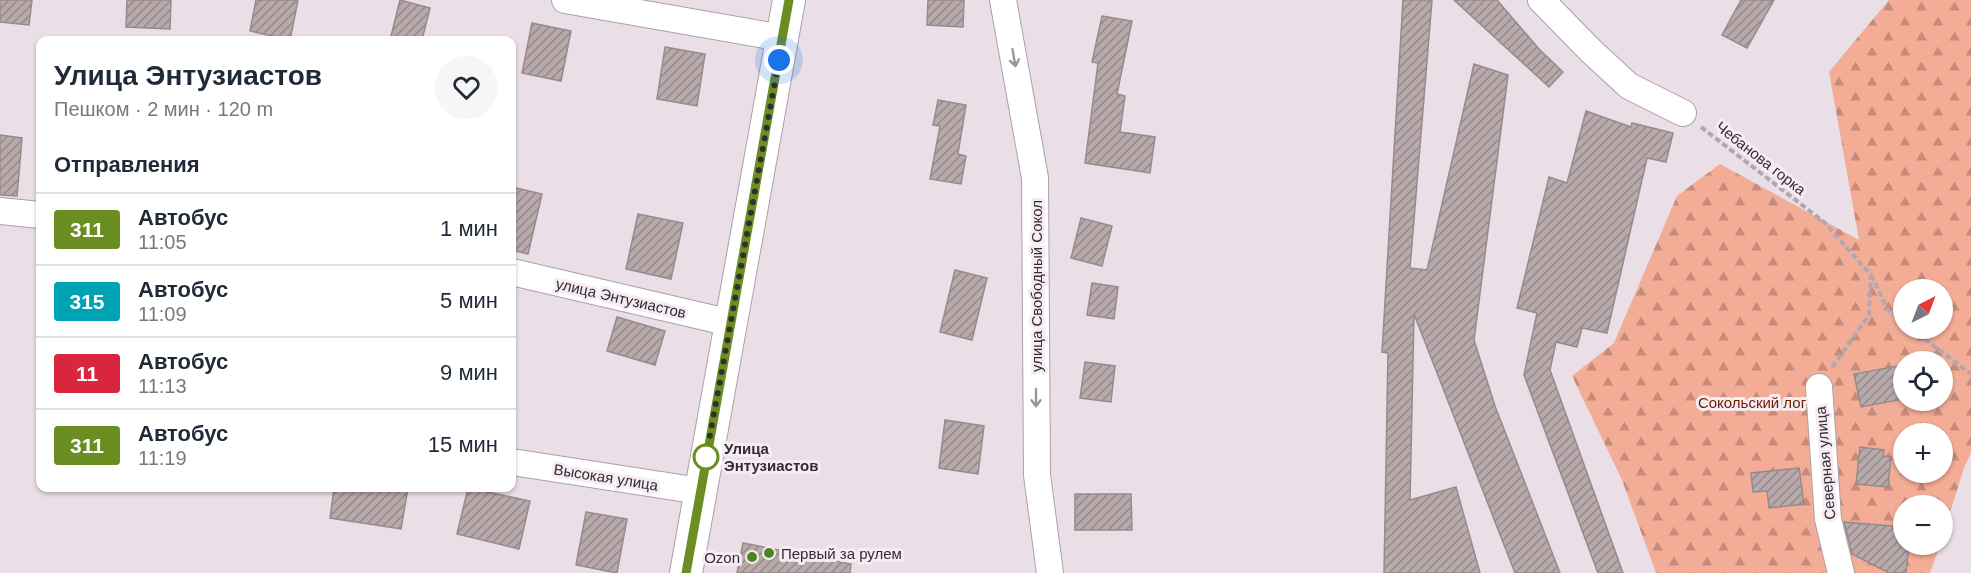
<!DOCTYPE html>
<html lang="ru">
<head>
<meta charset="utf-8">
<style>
	body { margin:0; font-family:Helvetica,sans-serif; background:#f6f6f7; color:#1f2937; height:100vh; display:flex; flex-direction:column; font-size:22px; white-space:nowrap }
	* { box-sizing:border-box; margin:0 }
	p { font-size:20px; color:#747a83 }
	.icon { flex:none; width:33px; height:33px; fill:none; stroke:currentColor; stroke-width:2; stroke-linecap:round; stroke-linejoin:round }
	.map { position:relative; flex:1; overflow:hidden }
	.side { position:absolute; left:36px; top:36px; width:480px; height:456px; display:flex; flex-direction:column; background:#fff; border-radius:12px; box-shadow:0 2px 4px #0004 }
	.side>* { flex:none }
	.badge { padding:0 12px; border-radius:4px; font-size:21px; line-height:39px }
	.needle { width:39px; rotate:42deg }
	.tools { position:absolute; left:1893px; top:279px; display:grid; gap:12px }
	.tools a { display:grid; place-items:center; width:60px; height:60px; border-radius:50%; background:#fff; box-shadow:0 2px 4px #0004; font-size:30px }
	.you { position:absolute; width:30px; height:30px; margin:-15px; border:4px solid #fff; border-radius:50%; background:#1a73e8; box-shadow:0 0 0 9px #1a73e833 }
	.map>.badge { position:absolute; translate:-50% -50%; box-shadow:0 0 0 3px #fff }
	h2 { padding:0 18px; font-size:22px; line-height:54px }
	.round { display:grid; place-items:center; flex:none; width:63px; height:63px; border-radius:32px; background:#f6f6f7 }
	.overview { display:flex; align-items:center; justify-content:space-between; height:102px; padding:0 18px }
	h1 { font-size:28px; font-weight:600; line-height:45px }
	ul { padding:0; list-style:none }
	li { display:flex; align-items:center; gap:18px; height:72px; padding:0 18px; border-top:2px solid #e0e1e3 }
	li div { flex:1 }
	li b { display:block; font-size:22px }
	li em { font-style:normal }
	li .badge { min-width:66px; font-weight:700; text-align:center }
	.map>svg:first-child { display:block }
	.forest { fill:url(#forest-firs); fill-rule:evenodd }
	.building { fill:url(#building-hatch); stroke:#988a8c; stroke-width:1.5 }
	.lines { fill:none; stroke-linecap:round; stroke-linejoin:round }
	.minor-casing { stroke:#aca0a9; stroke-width:28 }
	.tertiary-casing { stroke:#aca0a9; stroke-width:34 }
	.path { stroke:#b1a8af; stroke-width:4; stroke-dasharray:6 3; stroke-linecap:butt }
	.minor { stroke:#fff; stroke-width:26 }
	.tertiary { stroke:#fff; stroke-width:32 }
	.oneway { stroke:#989698 }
	.line-casing { stroke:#fff; stroke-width:14 }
	.line { stroke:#6b8e23; stroke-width:9 }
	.walk { stroke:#312d30; stroke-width:6; stroke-dasharray:0 10.8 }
	.stop-dot { fill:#fff; stroke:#6b8e23; stroke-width:3 }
	.poi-dot { fill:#4b8521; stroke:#f7ebf4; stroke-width:2 }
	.labels { text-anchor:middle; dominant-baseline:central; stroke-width:6; stroke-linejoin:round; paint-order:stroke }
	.street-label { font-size:15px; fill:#312d30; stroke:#f7ebf4 }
	.park-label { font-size:15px; fill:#6a1f02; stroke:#f7ebf4 }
	.stop-label { font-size:15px; font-weight:bold; fill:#312d30; stroke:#f7ebf4; text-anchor:start }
	.poi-label { font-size:15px; fill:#312d30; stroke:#f7ebf4; text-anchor:start }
</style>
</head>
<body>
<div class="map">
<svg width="1971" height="573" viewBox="0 0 1971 573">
	<defs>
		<pattern id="forest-firs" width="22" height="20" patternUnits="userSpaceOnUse" patternTransform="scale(1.5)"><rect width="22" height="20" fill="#f3ac96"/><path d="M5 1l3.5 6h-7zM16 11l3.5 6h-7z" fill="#c58c7b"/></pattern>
		<pattern id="building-hatch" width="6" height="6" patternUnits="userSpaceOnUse" patternTransform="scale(1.5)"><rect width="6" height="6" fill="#b8a9ab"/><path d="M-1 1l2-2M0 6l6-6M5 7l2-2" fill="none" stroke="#968a8c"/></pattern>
	</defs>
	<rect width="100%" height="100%" fill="#eadee7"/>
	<!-- forest -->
	<path class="forest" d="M1889 0H1971V453L1964 468 1943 535 1942 506H1904V544L1940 545 1930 573H1656L1622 480 1572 376 1614 343 1677 196 1720 164 1859 240 1829 72ZM1904 290H1942V328H1904ZM1904 362H1942V400H1904ZM1904 434H1942V472H1904Z"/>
	<!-- building -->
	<path class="building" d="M0 0H32L29 25 0 22Z
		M127 0H171L170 29 126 27Z
		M256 0H298L290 40 250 31Z
		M400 0 430 8 422 40H390Z
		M928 0H964L963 27 927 25Z
		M1403 0H1432L1410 268 1427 270 1474 64 1508 75 1474 340 1495 406 1560 573H1515L1414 314 1410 500 1456 487 1480 573H1384L1388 353 1382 352Z
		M1454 0H1497L1539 49 1563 72 1549 87Z
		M1741 0H1774L1747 48 1722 35Z
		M1102 16 1132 21 1117 94 1125 96 1120 132 1155 137 1150 173 1085 163 1098 63 1092 62Z
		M532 23 571 31 561 81 522 73Z
		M665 47 705 54 697 106 657 99Z
		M938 100 966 105 958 154 966 156 961 184 930 179 940 126 933 125Z
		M1586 111 1631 127 1632 123 1673 133 1666 162 1647 158 1607 333 1582 328 1577 347 1556 342 1550 370 1623 573H1598L1524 375 1537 313 1517 308 1549 177 1567 183Z
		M0 135 22 138 17 196 0 195Z
		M512 187 542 194 528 254 512 250Z
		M638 214 683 223 671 279 626 269Z
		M1081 218 1112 226 1102 266 1071 258Z
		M955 270 987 278 972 340 940 332Z
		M1092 283 1118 287 1114 319 1087 315Z
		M617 317 665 331 655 365 607 351Z
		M1085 362 1115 366 1111 402 1080 398Z
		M1898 366 1904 399 1861 407 1854 374Z
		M945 420 984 426 978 474 939 468Z
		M1860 447 1884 450 1883 456 1891 457 1888 487 1856 484Z
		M1799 468 1804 504 1769 508 1767 491 1753 492 1751 473Z
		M334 488H408L401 529 330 518Z
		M468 488 530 501 519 549 457 534Z
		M1075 494H1131L1132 530H1075Z
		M586 512 627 519 617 573 576 565Z
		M1844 522 1904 527V544H1909L1906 573H1889L1852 554Z
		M743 543 851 564 850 573H737Z"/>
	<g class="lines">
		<defs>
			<path id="minor" d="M565 0 783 38
				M1003 0 1035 178 1037 475 1050 573
				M1541 0 1591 51 1629 86 1683 113
				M0 211 40 215
				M512 272 731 323
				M1819 387 1828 519 1841 573
				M512 462 700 491"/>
			<path id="tertiary" d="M686 573 789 0"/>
		</defs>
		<!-- minor casing -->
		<use href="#minor" class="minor-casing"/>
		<!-- tertiary casing -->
		<use href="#tertiary" class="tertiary-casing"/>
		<!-- path -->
		<path class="path" d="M1701 127 1824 222 1871 275 1869 315 1831 369
			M1871 275 1888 310 1904 323
			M1910 328 1971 374"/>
		<!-- minor -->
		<use href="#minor" class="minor"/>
		<!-- tertiary -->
		<use href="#tertiary" class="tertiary"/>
	</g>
	<!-- one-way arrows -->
	<defs><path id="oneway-shaft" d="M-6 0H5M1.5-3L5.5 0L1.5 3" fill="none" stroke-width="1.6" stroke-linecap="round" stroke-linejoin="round" transform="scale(1.5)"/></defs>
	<g class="oneway">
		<use href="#oneway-shaft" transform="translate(1014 58) rotate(80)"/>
		<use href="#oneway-shaft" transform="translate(1036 398) rotate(90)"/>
	</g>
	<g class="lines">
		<defs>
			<path id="line" d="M686 573 789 0"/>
		</defs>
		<!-- line casing -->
		<use href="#line" class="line-casing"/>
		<!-- line -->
		<use href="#line" class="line"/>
		<!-- walk -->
		<path class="walk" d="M706 457 779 60"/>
	</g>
	<!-- markers -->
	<circle class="stop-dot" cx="706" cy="457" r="12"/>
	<g class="poi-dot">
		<circle cx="769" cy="553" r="6"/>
		<circle cx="752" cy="557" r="6"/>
	</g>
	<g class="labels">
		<!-- street labels -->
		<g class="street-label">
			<text transform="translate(1761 158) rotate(38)">Чебанова горка</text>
			<text transform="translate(1036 286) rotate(-90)">улица Свободный Сокол</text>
			<text transform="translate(621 298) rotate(13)">улица Энтузиастов</text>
			<text transform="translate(1825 463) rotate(-95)">Северная улица</text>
			<text transform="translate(606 477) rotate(9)">Высокая улица</text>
		</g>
		<!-- park labels -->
		<g class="park-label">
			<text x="1752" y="402">Сокольский лог</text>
		</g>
		<!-- stop labels -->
		<g class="stop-label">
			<text x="724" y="448">Улица<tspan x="724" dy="17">Энтузиастов</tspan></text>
		</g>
		<!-- poi labels -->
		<g class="poi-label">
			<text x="781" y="553">Первый за рулем</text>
			<text x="740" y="557" text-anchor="end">Ozon</text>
		</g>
	</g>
</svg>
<div class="tools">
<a><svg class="needle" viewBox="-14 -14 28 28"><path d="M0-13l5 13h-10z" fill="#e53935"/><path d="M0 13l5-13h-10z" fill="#747a83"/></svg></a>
<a><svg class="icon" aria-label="locate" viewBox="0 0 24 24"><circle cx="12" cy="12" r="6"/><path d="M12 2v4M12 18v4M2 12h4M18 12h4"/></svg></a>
<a>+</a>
<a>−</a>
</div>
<div class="you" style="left:779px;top:60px"></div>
<section class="side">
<div class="overview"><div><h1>Улица Энтузиастов</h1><p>Пешком · 2 мин · 120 m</p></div><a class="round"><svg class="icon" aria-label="heart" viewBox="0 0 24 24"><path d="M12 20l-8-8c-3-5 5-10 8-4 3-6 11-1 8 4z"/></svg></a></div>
<h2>Отправления</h2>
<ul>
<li><span class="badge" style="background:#6b8e23;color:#fff">311</span><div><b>Автобус</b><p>11:05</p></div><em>1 мин</em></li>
<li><span class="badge" style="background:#00a3b4;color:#fff">315</span><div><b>Автобус</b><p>11:09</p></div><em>5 мин</em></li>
<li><span class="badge" style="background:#d7263d;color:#fff">11</span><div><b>Автобус</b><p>11:13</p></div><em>9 мин</em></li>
<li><span class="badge" style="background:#6b8e23;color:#fff">311</span><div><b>Автобус</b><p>11:19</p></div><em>15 мин</em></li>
</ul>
</section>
</div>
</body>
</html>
